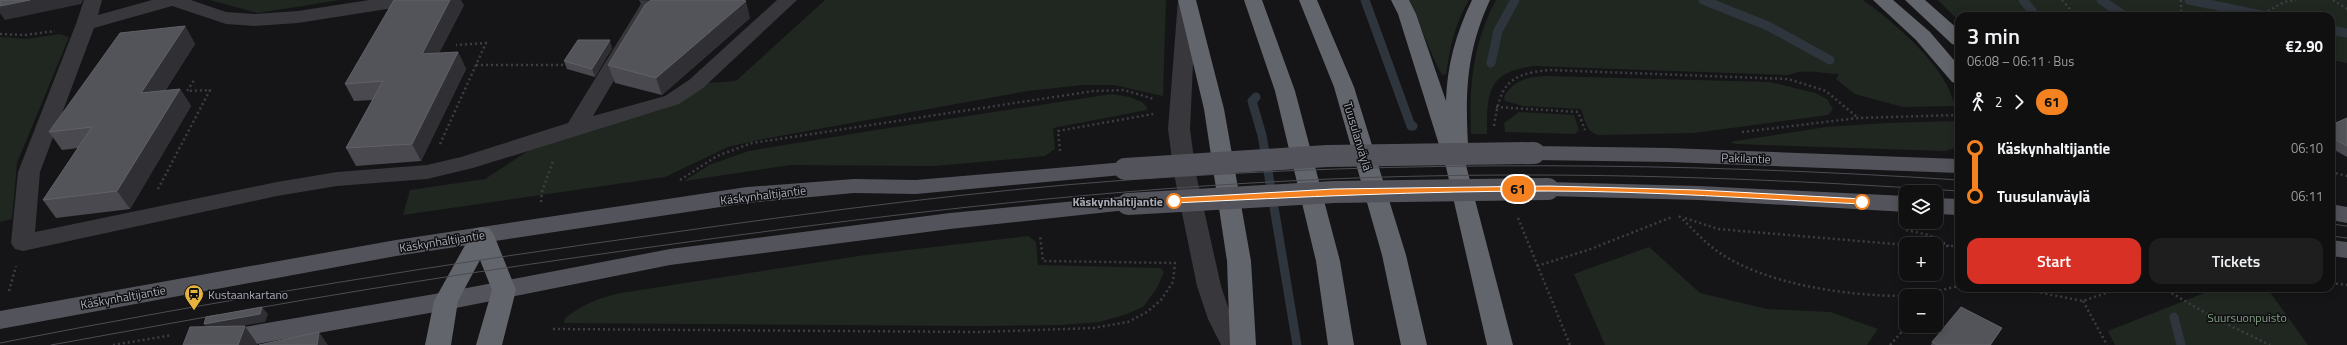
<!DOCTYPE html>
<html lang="en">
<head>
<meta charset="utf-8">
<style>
	body { margin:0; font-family:"Titillium Web",sans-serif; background:#1e1e1f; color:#f1f3f6; height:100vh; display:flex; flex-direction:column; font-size:15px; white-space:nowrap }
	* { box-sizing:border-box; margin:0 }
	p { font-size:13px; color:#9c9d9f }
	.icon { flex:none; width:22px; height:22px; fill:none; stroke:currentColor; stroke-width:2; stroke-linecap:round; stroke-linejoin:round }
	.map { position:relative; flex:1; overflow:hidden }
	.drawer { position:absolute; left:1955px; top:12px; width:380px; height:280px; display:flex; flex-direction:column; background:#101011; border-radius:12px; box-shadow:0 2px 10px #0003,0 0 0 1px #303031 }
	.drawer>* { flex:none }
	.badge { padding:0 8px; border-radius:13px; font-size:14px; line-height:26px }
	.tools { position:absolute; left:1899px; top:185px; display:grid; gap:8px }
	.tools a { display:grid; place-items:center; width:44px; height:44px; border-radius:8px; background:#101011; box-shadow:0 2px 10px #0003,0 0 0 1px #303031; font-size:20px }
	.map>.badge { position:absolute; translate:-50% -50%; box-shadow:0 0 0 2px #fff }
	.legs { display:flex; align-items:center; gap:6px; height:44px; padding:0 12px; font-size:13px }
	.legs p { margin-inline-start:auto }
	.headline { display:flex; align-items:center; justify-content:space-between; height:68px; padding:0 12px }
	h1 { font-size:22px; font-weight:600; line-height:30px }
	.button { display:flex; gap:8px; margin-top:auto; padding:8px 12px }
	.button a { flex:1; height:46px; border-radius:12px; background:#d93025; color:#fff; font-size:16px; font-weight:600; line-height:46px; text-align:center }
	.button a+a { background:#1e1e1f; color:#f1f3f6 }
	ul { padding:0 12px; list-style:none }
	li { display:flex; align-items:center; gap:14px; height:48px; font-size:15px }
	li i { display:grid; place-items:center; width:6px; height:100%; margin:0 5px; background:currentColor }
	li i::after { content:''; width:10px; height:10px; margin:-5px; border:3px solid; border-radius:50%; background:#101011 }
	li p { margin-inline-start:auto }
	li:first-child i { background:linear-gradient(#0000 50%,currentColor 0) }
	li:last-child i { background:linear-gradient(currentColor 50%,#0000 0) }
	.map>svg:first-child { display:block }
	.green { fill:#202721 }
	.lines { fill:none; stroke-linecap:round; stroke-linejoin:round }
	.stream { stroke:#2e353c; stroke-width:9 }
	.path { stroke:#3d3e43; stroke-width:2.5; stroke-dasharray:2 3; stroke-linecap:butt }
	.minor { fill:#37373c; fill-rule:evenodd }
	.major { fill:#53545b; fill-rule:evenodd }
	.highway { fill:#63656c; fill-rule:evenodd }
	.tram { stroke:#4c4d53; stroke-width:1 }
	.major-bridge { stroke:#53545b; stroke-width:22 }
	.wall { fill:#49494f }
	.shaded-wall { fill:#303034 }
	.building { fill:#53545a; stroke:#616268 }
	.line-1 { fill:#f58220; stroke:#fff }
	.stop-1-dot { fill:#fff; stroke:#f58220; stroke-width:2 }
	.labels { text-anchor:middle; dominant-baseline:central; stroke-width:3; stroke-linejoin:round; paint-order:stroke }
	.street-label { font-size:12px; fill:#a8acb6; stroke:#101012 }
	.stop-label { font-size:12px; font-weight:bold; fill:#a8acb6; stroke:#101012; text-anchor:end }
	.poi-label { font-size:12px; fill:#a8acb6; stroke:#101012; text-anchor:start }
	.park-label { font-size:12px; fill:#80a083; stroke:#101012 }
</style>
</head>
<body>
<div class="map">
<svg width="2347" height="345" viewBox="0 0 2347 345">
	<rect width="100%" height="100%" fill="#151517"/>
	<!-- green -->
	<path class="green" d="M210 0H340L258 13Z
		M825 0H1166L1163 96 1114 85H1083L1027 91 763 139 728 147 665 177 403 215 410 190 485 179 540 143 660 110 691 95 707 83 736 81Z
		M1409 0H1469C1455 23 1450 47 1446 74L1442 75 1437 66Z
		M1496 0H1863C1896 24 1946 66 1955 106L1903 107 1855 94 1836 79 1839 74C1822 74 1804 68 1789 75L1534 66C1487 72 1487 92 1487 134H1471C1469 86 1473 42 1496 0Z
		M1938 0H2347V63L2331 60V16H1959V21Z
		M60 34 69 37 17 163 12 219 0 222V37L26 39Z
		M1545 76 1770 82 1815 93 1827 99 1833 109 1828 115 1694 133 1598 135C1586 132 1585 119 1581 109L1523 106 1505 101 1504 97C1514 80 1527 77 1545 76Z
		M1112 94 1129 97 1142 102 1147 107V110L1053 128 1055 149 1045 156 935 166 791 165 684 181 709 165 749 151 876 130Z
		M1519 112 1574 115 1579 130 1575 134 1505 132 1504 123Z
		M1959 121V147L1945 151 1736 144 1730 142 1826 127 1887 123Z
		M1028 236 1036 242 1038 265 1161 268 1164 272 1157 288 1143 307 1124 315 1099 322 1062 325 982 326 564 323 565 318C584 304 598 298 621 293L865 255Z
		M1649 247 1700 293 1767 309 1830 312 1878 329 1867 345H1605L1574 274Z
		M2217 288H2267L2308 345H2115L2108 331Z"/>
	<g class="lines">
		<!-- stream -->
		<path class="stream" d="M1365 0 1411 126H1413
			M1703 0 1768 26 1830 60
			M2023 0 2036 16
			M2101 0 2125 16
			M2189 0 2266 16
			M2331 30 2347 33
			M1491 63 1498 31 1515 0
			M1256 97 1252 101 1262 135 1297 345
			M2174 317 2181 345"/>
		<!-- path -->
		<path class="path" d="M2062 0 2076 16
			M2181 0V16
			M2333 0 2347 9
			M2259 16 2284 2 2296 0
			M0 34 25 35 55 31
			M476 65H566
			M1496 107 1578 112 1585 130
			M1494 126C1500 86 1507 74 1549 70L1788 79 1826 91 1858 118
			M1742 132 1858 118 1959 115
			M440 144 486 43 456 45
			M1060 151 1058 131 1153 114
			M2331 172 2347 176
			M680 180 717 156 752 143 1094 91 1124 90 1154 99
			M158 189 210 90 187 91 195 79
			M541 202 542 192 553 161
			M1679 216C1692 228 1703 241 1717 251 1765 285 1848 296 1906 296
			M1518 218 1570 345
			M1685 218 1718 229 1906 245
			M1906 230 1929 235 1949 246
			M1936 246H1959
			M1537 266 1588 250 1672 217
			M2331 283 2347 285
			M2016 288 2083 301 2109 292 2165 288
			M2163 288 2214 318 2270 345
			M9 291 16 266
			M1915 296 1959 286
			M2083 301 2107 345
			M553 329 979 332 1093 328 1128 322 1147 312 1161 300 1173 282 1175 263 1043 261 1040 235
			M113 345 172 335
			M1890 345 1907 326"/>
		<!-- minor -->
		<path class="minor" d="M84 0H102L98 15 152 0H191L226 12 255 14 298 11 369 0H415L413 4 406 6 298 23 255 26 226 24 172 6 94 28 40 172 35 232 277 182 337 172 427 165 461 157 568 123 641 4 639 0 661 1 593 116 665 96 689 80 777 0H797L703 88 679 104 473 168 427 179 337 186 277 196 23 251 15 249 11 243 18 172 76 24Z
			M1178 0H1196L1190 129 1196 174 1221 286 1232 319 1247 345H1221L1208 319 1197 286 1174 174 1168 129Z"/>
		<!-- major -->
		<path class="major" d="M1534 146 1669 148 1959 159V173L1669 162 1534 160 1526 158 1523 153 1526 148Z
			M1125 162 1133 164 1136 169 1133 174 916 194 854 193 747 203 396 256 0 329V311L396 240 747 187 854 179 916 180Z
			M1548 182 1699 186 1906 196V212L1699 200 1548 196 1540 194 1537 189 1540 184Z
			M1128 196 1136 199 1139 204 1136 209 950 229 670 265 446 310 251 345H185L189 338 198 335 446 292 670 249 950 213Z
			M1936 198 1959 199V215L1936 214Z
			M2331 204 2347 207V223L2331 220Z
			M2331 240 2347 242V258L2331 256Z"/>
		<!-- highway -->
		<path class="highway" d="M1178 0H1196L1224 109 1251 261 1256 345H1230L1227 261 1204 109Z
			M1244 0H1262L1295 91 1340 261 1354 345H1328L1316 261 1275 91Z
			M1299 0H1317L1354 87 1406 255 1427 345H1401L1382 255 1334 87Z
			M1391 0H1409L1416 14 1446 101C1447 65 1456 33 1472 0H1490C1467 50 1465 90 1468 144L1462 150 1513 345H1487L1446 167 1398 14Z
			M1873 0H1893L1930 32 1959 66V84L1952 82 1916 40Z
			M1905 0H1925L1959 30V46L1952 44Z
			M482 227 490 229 494 235 516 290 502 345H476L492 290 480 260 458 301 451 345H425L434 301 474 229Z"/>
		<!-- tram -->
		<path class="tram" d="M2331 224 2347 226
			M2331 236 2347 238
			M252 309C399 283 547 261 695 241 906 212 1117 188 1330 179 1540 170 1750 177 1959 191
			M0 343C224 299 449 263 675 232 825 211 976 191 1127 180 1405 160 1682 162 1959 180
			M51 345 217 315"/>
		<!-- major-bridge -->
		<path class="major-bridge" d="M1125 169 1327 156 1534 153
			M1128 204 1334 192 1548 189"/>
	</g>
	<!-- wall -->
	<path class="wall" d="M464 5 439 53 458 52 466 69 421 161 356 166 346 148 373 100 354 101 345 84Z
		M750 18 662 95 615 83 608 65Z
		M185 26 195 44 165 91 180 89 191 106 130 209 56 218 43 200 78 148 62 150 49 132Z
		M612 48 595 77 567 69 564 61Z
		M2347 118V157L2331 148V125Z
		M2002 328 1991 345H1931L1932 342Z"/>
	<!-- shaded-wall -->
	<path class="shaded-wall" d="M30 0H83L81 4 5 20 0 13V6Z
		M450 0H461L464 5 430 71 422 54Z
		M746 1 750 18 662 95 656 78Z
		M185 26 195 44 152 111 141 93Z
		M610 40 612 48 595 77 592 69Z
		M458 52 466 69 421 161 412 144Z
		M180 89 191 106 130 209 117 191Z
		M262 307 268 314 265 322 209 331 204 324Z
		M245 326 258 345H238Z
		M319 332 328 345H317Z"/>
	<!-- building -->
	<path class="building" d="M0 0H30L0 6Z
		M394 0H450L422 54 458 52 412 144 346 148 383 81 345 84Z
		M651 0H741L746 1 656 78 608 65 645 5Z
		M185 26 141 93 180 89 117 191 43 200 92 127 49 132 120 33Z
		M578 40H610L592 69 564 61Z
		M2347 118V146L2331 137V125Z
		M262 307 260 314 204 324 206 317Z
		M1961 307 2002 328 1990 345H1937L1932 342Z
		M245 326 238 345H183L190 327Z
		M319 332 317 345H259Z"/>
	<!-- line-1 -->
	<path class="line-1" d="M1548 186 1699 190 1862 199 1866 202 1862 204C1757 199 1652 191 1548 191 1423 191 1299 197 1174 203L1170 201 1174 198 1334 189Z"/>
	<!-- icons -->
	<defs>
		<symbol id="station-pin" viewBox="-11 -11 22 30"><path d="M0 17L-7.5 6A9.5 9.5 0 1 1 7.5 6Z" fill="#e6b33e" stroke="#101012"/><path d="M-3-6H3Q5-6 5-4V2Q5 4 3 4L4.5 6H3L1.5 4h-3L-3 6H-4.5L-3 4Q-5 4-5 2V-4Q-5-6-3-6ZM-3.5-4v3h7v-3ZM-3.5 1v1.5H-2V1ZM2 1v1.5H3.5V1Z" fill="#111"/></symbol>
	</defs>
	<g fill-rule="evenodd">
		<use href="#station-pin" x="183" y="283" width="22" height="30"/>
	</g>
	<!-- markers -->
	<g class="stop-1-dot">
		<circle cx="1174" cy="201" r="7"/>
		<circle cx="1862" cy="202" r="7"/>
	</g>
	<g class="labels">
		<!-- street labels -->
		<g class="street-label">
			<text transform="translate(1358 136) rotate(73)">Tuusulanväylä</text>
			<text transform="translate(1746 158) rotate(2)">Pakilantie</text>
			<text transform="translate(763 195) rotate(-7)">Käskynhaltijantie</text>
			<text transform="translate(442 241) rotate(-9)">Käskynhaltijantie</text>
			<text transform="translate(123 297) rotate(-10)">Käskynhaltijantie</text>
		</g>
		<!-- stop labels -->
		<g class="stop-label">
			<text x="1163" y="201">Käskynhaltijantie</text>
		</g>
		<!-- poi labels -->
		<g class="poi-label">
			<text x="208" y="294">Kustaankartano</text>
		</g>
		<!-- park labels -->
		<g class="park-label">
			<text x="2247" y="317">Suursuonpuisto</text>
		</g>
	</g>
</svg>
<div class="tools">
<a><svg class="icon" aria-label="layers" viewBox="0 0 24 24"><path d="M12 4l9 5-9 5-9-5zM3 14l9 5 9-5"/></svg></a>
<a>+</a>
<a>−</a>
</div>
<b class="badge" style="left:1518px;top:189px;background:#f58220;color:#111">61</b>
<section class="drawer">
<div class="headline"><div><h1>3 min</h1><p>06:08 – 06:11 · Bus</p></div><b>€2.90</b></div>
<div class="legs"><svg class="icon" aria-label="walk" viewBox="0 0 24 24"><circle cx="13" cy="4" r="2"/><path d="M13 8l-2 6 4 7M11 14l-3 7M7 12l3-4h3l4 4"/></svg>2<svg class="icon" aria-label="forward" viewBox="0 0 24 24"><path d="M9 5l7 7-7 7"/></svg><b class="badge" style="background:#f58220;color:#111">61</b></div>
<ul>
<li><i style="color:#f58220"></i><b>Käskynhaltijantie</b><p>06:10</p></li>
<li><i style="color:#f58220"></i><b>Tuusulanväylä</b><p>06:11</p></li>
</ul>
<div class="button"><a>Start</a><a>Tickets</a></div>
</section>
</div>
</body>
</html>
